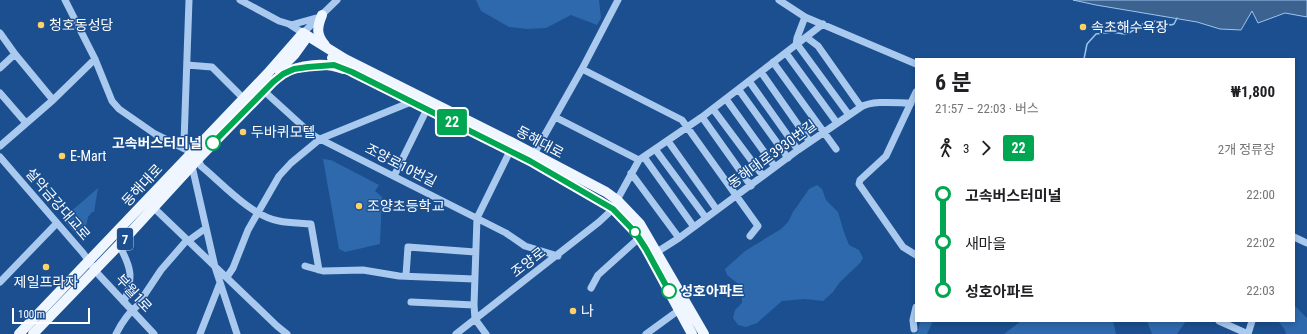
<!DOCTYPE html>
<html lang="ko">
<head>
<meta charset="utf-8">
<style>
	body { margin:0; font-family:"Roboto Condensed","Noto Sans KR",sans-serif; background:#f2f2f2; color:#202124; height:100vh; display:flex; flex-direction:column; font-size:15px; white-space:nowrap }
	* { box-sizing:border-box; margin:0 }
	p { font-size:13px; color:#757577 }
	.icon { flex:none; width:22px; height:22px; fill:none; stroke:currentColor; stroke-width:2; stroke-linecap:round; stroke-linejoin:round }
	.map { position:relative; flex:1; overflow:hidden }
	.details { position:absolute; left:915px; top:58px; width:380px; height:264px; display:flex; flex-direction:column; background:#fff; border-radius:0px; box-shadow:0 2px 6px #0003 }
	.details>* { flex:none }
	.badge { padding:0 8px; border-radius:3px; font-size:14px; line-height:26px }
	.scale { position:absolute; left:12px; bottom:10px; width:78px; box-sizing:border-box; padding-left:4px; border:2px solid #fff; border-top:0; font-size:11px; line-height:14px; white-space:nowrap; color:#fff; -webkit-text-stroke:3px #1b4f8f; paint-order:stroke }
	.map>.badge { position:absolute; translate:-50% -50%; box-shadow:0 0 0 2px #fff }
	.legs { display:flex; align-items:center; gap:6px; height:44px; padding:0 20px; font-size:13px }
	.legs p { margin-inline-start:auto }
	.headline { display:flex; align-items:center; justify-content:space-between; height:68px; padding:0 20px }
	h1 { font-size:22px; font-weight:700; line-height:30px }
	ul { padding:0 20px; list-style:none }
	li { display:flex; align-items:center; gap:14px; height:48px; font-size:15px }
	li i { display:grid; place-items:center; width:6px; height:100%; margin:0 5px; background:currentColor }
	li i::after { content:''; width:10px; height:10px; margin:-5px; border:3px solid; border-radius:50%; background:#fff }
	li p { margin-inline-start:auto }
	li:first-child i { background:linear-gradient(#0000 50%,currentColor 0) }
	li:last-child i { background:linear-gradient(currentColor 50%,#0000 0) }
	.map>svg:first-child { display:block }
	.green { fill:#2e69ad }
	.water { fill:#3c6290; stroke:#9cc4f0 }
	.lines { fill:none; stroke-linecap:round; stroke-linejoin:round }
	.stream { stroke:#9cc4f0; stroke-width:1.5 }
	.minor { stroke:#a9c9ee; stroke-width:7 }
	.major { stroke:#f0f6ff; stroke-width:10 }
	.line-1-casing { stroke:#fff; stroke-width:9 }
	.line-1 { stroke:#00a651; stroke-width:6 }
	.poi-dot { fill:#ffd166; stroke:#1b4f8f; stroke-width:1.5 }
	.stop-1-dot { fill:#fff; stroke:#00a651; stroke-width:2 }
	.labels { text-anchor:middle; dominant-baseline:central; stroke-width:3; stroke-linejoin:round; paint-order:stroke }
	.shield { fill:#1b4f8f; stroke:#bbcadd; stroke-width:1 }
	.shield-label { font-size:13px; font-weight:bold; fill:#fff }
	.poi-label { font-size:14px; fill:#fff; stroke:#1b4f8f; text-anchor:start }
	.street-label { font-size:14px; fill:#fff; stroke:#1b4f8f }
	.stop-label { font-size:14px; font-weight:bold; fill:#fff; stroke:#1b4f8f; text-anchor:end }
</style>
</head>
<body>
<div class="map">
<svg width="1307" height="334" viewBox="0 0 1307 334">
	<rect width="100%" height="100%" fill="#1b4f8f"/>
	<!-- green -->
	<path class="green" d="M476 0H599L601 18 597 25 571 15 546 28 527 29 509 27 481 11Z
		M323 159 331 160 379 185 375 191 382 197 380 244 345 252 339 249Z
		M817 185 822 189 826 200 838 212 844 232 849 245 859 250 863 258 860 263 840 282 833 292 823 301 805 299 782 301 757 323 746 327 738 325 733 318 735 310 742 303 741 286 727 275 725 269 745 251 781 229 788 222 793 212 809 189Z
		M98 188 94 212H92L88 217 83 242 66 223 68 214Z
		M1294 305 1307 318V334H1286L1285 330 1278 321H1294Z
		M920 321H933L927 334H912L918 332Z
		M1021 321H1113L1116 334H1004Z
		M1147 321H1186L1177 334H1152Z"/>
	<!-- water -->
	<path class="water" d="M1073 0H1307V17L1285 13 1258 23 1252 11 1241 30 1220 29 1197 22 1096 5Z"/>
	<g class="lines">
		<!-- stream -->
		<path class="stream" d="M1084 59 1087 44 1096 34 1112 32 1124 34 1129 33 1143 24 1156 21 1171 25 1174 24 1177 18"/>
		<!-- minor -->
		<path class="minor" d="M65 0 95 59 112 101 119 109 155 134 191 152
			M240 0 279 21 289 24 303 33 337 0
			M779 0 805 17 916 64
			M291 25 316 18
			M0 33 15 54 53 100
			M806 37 818 46 861 107
			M797 44 849 115
			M796 45 797 38 805 17
			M786 53 837 123
			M773 62 836 149
			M187 65 212 67 243 98
			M0 68 15 54
			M582 69 682 120 758 226 750 236
			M761 72 810 142
			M749 81 798 150
			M739 90 788 158
			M264 91 309 132 316 137 506 233 525 246 558 256
			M916 92 886 156 860 180 859 184 903 247 916 255
			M0 93 26 123
			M726 99 775 167
			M713 109 763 176
			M555 117 639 160
			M702 117 751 186
			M668 141 717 210
			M0 146 53 100 95 59
			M188 149 184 142 189 0
			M655 149 706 218
			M534 154 582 69 618 0
			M0 157 83 253 99 275 154 334
			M644 157 694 227
			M198 159 201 166C223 184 251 216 279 221 289 223 300 223 311 224L319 270
			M192 166 215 267 237 334
			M631 173 679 238
			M394 176 427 109
			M153 207 277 326 287 334
			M1294 237 1307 243
			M188 241 206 228
			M119 245C131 267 134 277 124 302
			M657 252 679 238 798 150 861 107C873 100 897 103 911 103
			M305 266 323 271 363 270 399 276 474 279
			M406 275 408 247 475 252
			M227 277 233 268 248 230 279 176 291 163 320 139 411 102
			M0 282 57 223
			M591 288 598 275 639 238
			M411 302 474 305
			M1219 321 1248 334
			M914 329 913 320 916 307
			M116 334C121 324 127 314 137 306L161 270 187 240
			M200 334 220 283
			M456 334 599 222 613 209 617 200 639 160 702 117 823 24
			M486 334 475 319 474 305 477 218 510 151
			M646 334 679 310
			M1248 334 1252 321"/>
		<!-- major -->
		<path class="major" d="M322 15C317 27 316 35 325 45
			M332 58 352 72 530 161 613 209 635 232 646 249 692 334
			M279 70 294 55 307 37
			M19 334 268 73 303 33 345 59 511 142 606 192 617 200 640 224 704 334
			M33 334 119 245 198 159 273 82C276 79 280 76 283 74 299 64 326 62 343 69"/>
	</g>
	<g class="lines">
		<defs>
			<path id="line-1" d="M213 143 273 82 283 74 294 69 308 67 334 65 352 72 530 161 613 209 635 232 646 249 669 291"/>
		</defs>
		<!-- line-1 casing -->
		<use href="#line-1" class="line-1-casing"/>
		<!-- line-1 -->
		<use href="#line-1" class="line-1"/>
	</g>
	<!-- markers -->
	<g class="poi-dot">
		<circle cx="41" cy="25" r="4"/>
		<circle cx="1083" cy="27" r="4"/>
		<circle cx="243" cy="132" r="4"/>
		<circle cx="62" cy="156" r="4"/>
		<circle cx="359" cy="206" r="4"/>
		<circle cx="46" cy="267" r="4"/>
		<circle cx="573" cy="311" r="4"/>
	</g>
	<g class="stop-1-dot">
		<circle cx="213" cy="143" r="7"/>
		<circle cx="635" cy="232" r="5"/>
		<circle cx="669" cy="291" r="7"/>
	</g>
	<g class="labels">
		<!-- shield labels -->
		<rect class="shield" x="117" y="228" width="16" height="22" rx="3"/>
		<g class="shield-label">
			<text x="125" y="239">7</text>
		</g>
		<!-- poi labels -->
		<g class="poi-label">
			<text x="49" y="25">청호동성당</text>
			<text x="1091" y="27">속초해수욕장</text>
			<text x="251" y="132">두바퀴모텔</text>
			<text x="70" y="156">E-Mart</text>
			<text x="367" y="206">조양초등학교</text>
			<text x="46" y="282" text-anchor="middle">제일프라자</text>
			<text x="581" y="311">나</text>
		</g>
		<!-- street labels -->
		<g class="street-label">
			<text transform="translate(540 142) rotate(28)">동해대로</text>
			<text transform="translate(772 154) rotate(-36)">동해대로3930번길</text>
			<text transform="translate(401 165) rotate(27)">조양로10번길</text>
			<text transform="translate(142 185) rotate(-47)">동해대로</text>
			<text transform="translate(58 204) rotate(49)">설악금강대교로</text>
			<text transform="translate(528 262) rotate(-38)">조양로</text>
			<text transform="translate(134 293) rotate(47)">부월1로</text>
		</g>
		<!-- stop labels -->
		<g class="stop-label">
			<text x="202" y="143">고속버스터미널</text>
			<text x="680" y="291" text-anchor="start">성호아파트</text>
		</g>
	</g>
</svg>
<div class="scale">100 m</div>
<b class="badge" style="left:452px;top:122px;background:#00a651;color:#fff">22</b>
<section class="details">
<div class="headline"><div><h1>6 분</h1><p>21:57 – 22:03 · 버스</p></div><b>₩1,800</b></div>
<div class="legs"><svg class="icon" aria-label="walk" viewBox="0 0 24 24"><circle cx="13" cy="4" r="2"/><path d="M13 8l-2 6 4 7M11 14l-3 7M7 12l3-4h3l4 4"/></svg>3<svg class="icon" aria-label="forward" viewBox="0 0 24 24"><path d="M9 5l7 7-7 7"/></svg><b class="badge" style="background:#00a651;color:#fff">22</b><p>2개 정류장</p></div>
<ul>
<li><i style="color:#00a651"></i><b>고속버스터미널</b><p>22:00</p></li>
<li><i style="color:#00a651"></i><span>새마을</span><p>22:02</p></li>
<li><i style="color:#00a651"></i><b>성호아파트</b><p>22:03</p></li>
</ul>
</section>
</div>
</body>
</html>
